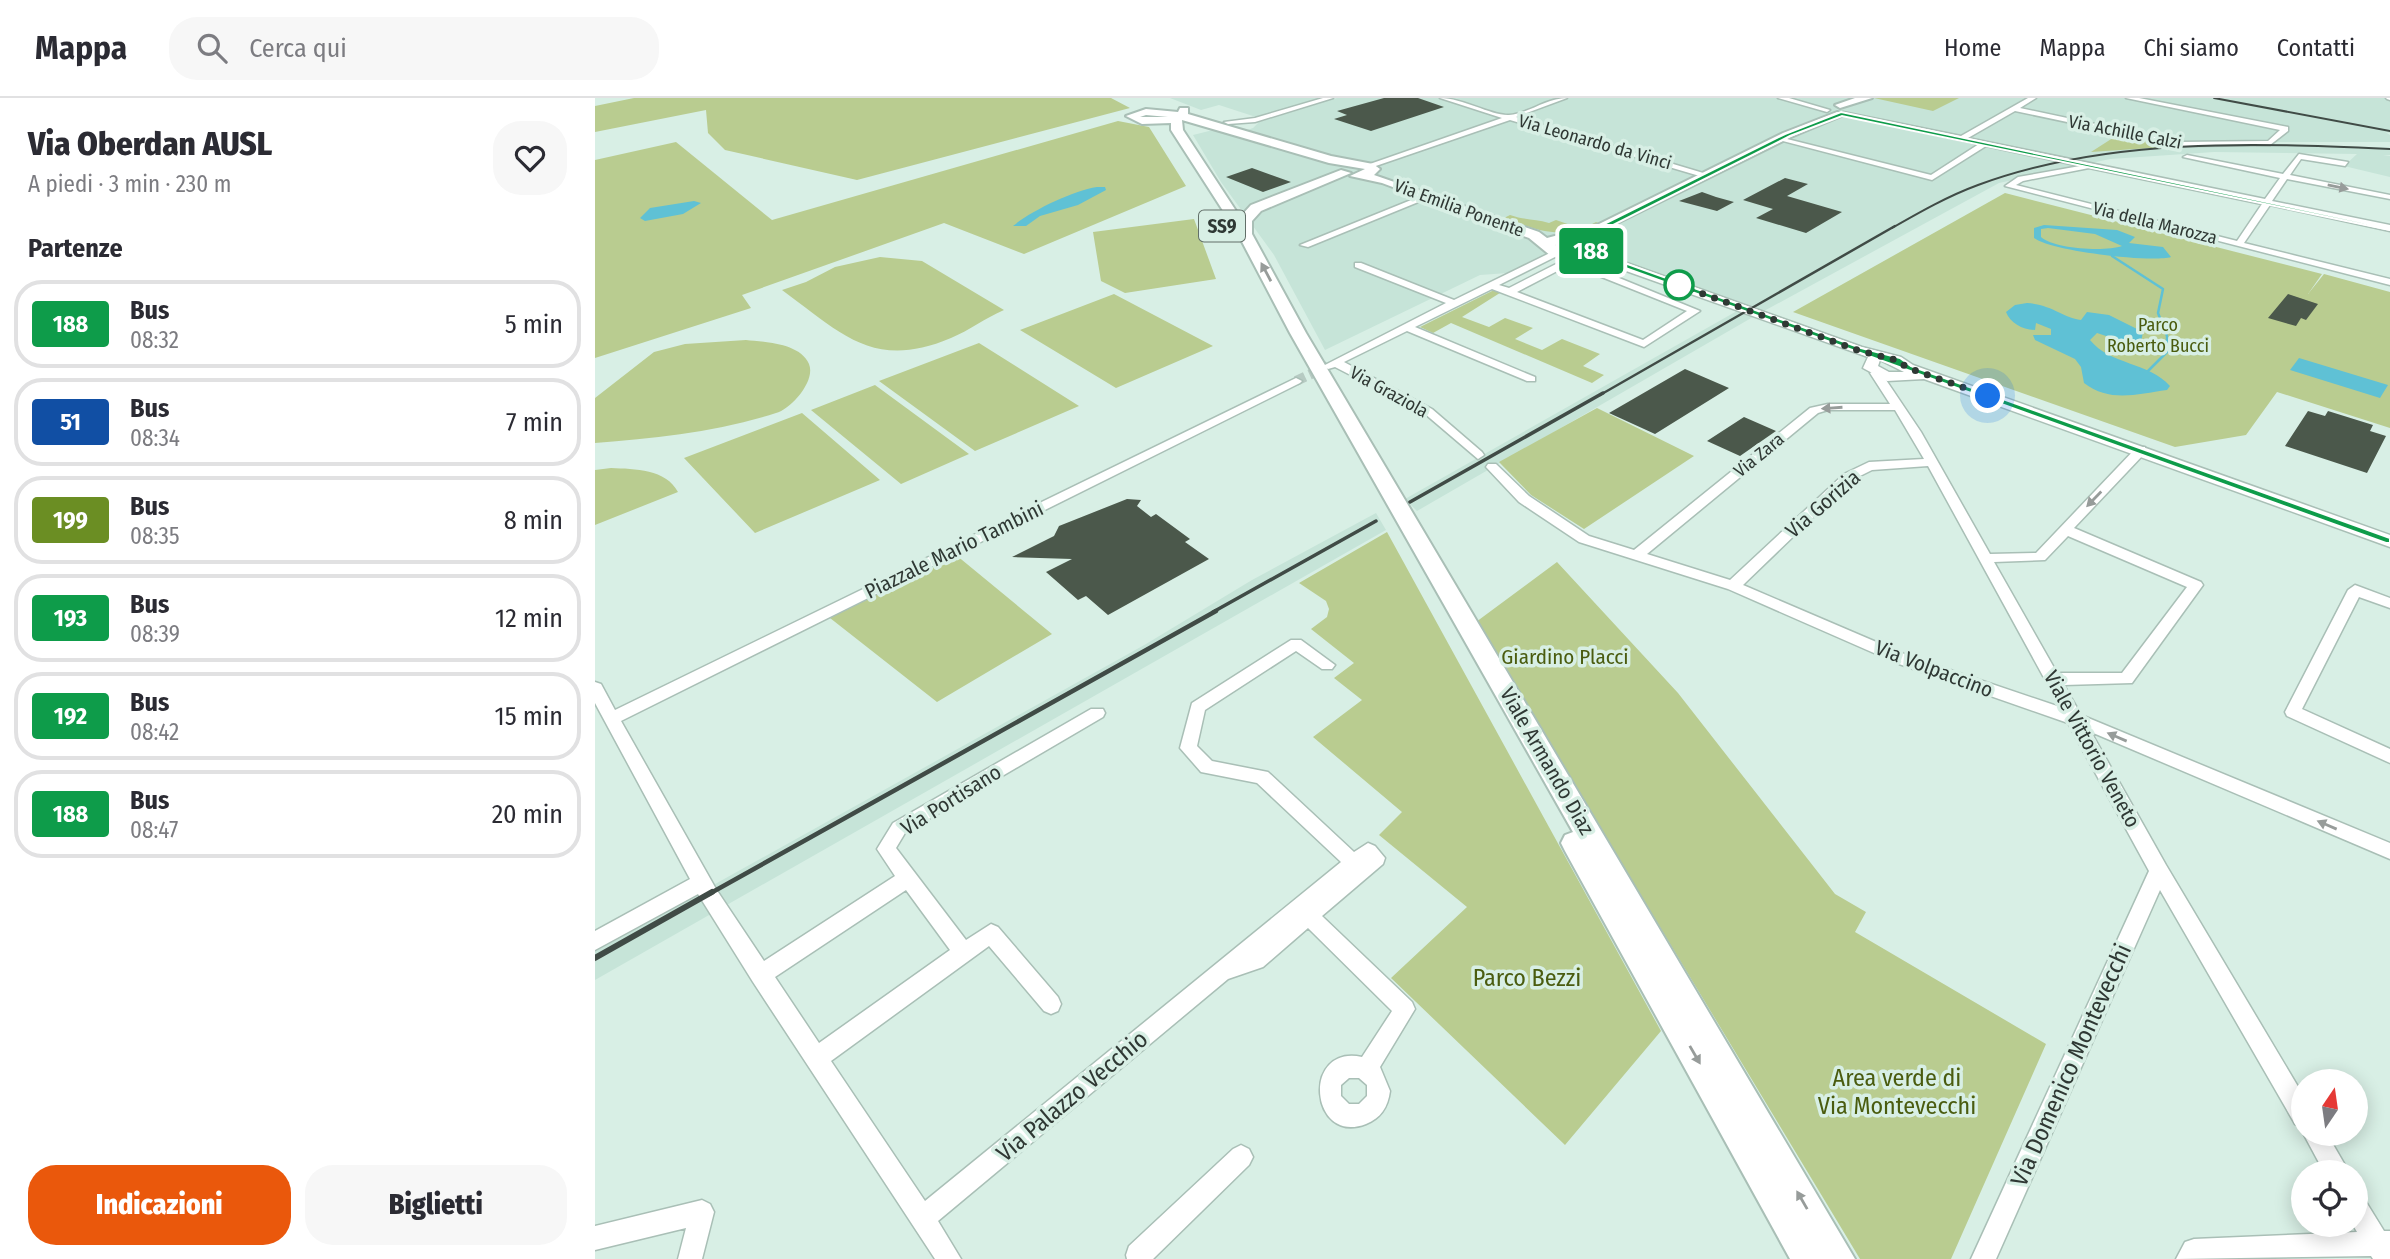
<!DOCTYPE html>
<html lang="it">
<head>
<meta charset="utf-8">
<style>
	body { margin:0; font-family:"Fira Sans Condensed",sans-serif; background:#f7f7f7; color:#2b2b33; height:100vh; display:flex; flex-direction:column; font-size:26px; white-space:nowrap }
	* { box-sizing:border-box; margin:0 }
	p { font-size:23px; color:#7c7c81 }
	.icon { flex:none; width:38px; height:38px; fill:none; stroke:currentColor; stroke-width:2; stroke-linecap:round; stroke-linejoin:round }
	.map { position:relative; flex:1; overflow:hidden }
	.drawer { display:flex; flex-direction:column; background:#fff; width:595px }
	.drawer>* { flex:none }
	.badge { padding:0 14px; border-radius:5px; font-size:24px; line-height:46px }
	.needle { width:46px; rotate:13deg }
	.buttons { position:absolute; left:1696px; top:971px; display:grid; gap:14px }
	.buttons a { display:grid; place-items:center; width:77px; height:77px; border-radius:50%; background:#fff; box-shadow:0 4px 18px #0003; font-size:35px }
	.you { position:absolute; width:35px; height:35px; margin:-18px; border:5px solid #fff; border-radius:50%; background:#1a73e8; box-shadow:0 0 0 10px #1a73e833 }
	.map>.badge { position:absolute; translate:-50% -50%; box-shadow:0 0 0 4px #fff }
	h2 { padding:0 28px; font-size:26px; line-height:63px }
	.round { display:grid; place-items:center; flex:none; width:74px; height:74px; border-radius:28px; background:#f7f7f7 }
	.summary { display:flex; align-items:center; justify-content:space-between; height:119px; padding:0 28px }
	h1 { font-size:33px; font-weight:800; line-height:52px }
	.cta { display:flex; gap:14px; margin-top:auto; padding:14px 28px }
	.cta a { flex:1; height:80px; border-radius:28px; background:#ea580c; color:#fff; font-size:28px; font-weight:800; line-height:80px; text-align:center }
	.cta a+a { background:#f7f7f7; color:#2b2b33 }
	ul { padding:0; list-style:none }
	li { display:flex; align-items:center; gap:21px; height:88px; margin:0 14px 10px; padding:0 14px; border:4px solid #e1e1e2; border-radius:28px }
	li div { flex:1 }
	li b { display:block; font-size:26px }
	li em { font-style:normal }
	li .badge { min-width:77px; font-weight:700; text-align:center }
	header { display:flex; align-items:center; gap:42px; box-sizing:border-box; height:98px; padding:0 35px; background:#fff; border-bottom:2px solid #e1e1e2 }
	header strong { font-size:33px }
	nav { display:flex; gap:38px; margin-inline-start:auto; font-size:24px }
	.search { width:490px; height:63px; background:#f7f7f7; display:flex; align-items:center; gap:18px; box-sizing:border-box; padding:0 24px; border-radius:28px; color:#7c7c81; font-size:26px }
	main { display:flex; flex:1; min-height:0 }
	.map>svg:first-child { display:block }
	.built { fill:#c6e4d8 }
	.green { fill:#b9cc90 }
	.water { fill:#5fc1d5; fill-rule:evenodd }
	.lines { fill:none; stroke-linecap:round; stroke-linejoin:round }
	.stream { stroke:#5fc1d5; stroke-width:2.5 }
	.building { fill:#4b584b }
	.minor-tunnel { stroke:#b6cac2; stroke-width:10; stroke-dasharray:10 5; stroke-linecap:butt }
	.minor-casing { stroke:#a9bfb6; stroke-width:3 }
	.secondary-casing { stroke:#a9bfb6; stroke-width:3 }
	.primary-casing { stroke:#a9bfb6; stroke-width:4 }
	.minor { fill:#fff; fill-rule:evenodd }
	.secondary { fill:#fff; fill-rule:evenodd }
	.primary { fill:#fff; fill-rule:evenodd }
	.rail-far4 { stroke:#404b46; stroke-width:2 }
	.rail-far3 { stroke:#404b46; stroke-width:2.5 }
	.rail-far2 { stroke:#404b46; stroke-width:3.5 }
	.rail-far1 { stroke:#404b46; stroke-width:4.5 }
	.rail { stroke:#404b46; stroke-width:6 }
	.oneway { fill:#979c9a }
	.line { fill:#0e9c4a; stroke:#fff; stroke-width:2 }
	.walk { stroke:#2f3834; stroke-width:7; stroke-dasharray:0 12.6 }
	.stop-dot { fill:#fff; stroke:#0e9c4a; stroke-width:3.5 }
	.labels { text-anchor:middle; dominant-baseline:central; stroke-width:7; stroke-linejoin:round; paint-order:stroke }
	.far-street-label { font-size:18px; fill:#2f3834; stroke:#d8efe5 }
	.far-park-label { font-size:18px; fill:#4a5c0f; stroke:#d8efe5 }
	.shield { fill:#d8efe5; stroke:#626f69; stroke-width:2 }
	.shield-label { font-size:19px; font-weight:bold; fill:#2f3834 }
	.street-label { font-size:21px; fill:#2f3834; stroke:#d8efe5 }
	.park-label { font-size:21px; fill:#4a5c0f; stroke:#d8efe5 }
	.near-park-label { font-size:24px; fill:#4a5c0f; stroke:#d8efe5 }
	.near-street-label { font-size:24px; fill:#2f3834; stroke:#d8efe5 }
</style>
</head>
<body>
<header>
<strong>Mappa</strong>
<div class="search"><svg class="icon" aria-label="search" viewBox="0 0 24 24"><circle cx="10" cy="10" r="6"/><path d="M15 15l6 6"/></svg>Cerca qui</div>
<nav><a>Home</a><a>Mappa</a><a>Chi siamo</a><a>Contatti</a></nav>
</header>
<main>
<section class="drawer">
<div class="summary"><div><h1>Via Oberdan AUSL</h1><p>A piedi · 3 min · 230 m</p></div><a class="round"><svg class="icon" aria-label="heart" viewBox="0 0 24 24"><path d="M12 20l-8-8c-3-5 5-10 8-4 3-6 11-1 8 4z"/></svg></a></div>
<h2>Partenze</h2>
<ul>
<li><span class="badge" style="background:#0e9c4a;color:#fff">188</span><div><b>Bus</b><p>08:32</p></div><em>5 min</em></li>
<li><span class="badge" style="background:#114fa4;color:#fff">51</span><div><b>Bus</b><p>08:34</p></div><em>7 min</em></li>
<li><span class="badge" style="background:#6b8e23;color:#fff">199</span><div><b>Bus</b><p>08:35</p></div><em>8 min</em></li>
<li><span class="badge" style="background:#0e9c4a;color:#fff">193</span><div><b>Bus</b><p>08:39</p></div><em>12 min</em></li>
<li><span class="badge" style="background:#0e9c4a;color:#fff">192</span><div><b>Bus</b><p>08:42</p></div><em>15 min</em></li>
<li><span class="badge" style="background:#0e9c4a;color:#fff">188</span><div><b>Bus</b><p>08:47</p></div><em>20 min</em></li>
</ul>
<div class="cta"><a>Indicazioni</a><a>Biglietti</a></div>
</section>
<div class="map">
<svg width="1795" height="1161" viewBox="0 0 1795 1161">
	<rect width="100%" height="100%" fill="#d8efe5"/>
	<!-- built -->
	<path class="built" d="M575 0H726L661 19 624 7 606 12Z
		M742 0H1795V35L1790 34 1795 37V44H1684L1659 47 1795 50V57H1788L1795 58V79L1749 68 1762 56 1619 54 1515 61 1404 85 1158 219 822 413 810 401 1142 213 994 158 951 157 913 175 885 177 730 252 679 157 626 84 598 37 630 29 647 34 658 30 664 24Z
		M781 415 791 432 0 882V853L551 546 657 482Z"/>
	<!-- green -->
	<path class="green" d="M39 0H516L535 10 262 82 130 52 113 35 111 12 0 34V8Z
		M1279 0H1364L1338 13Z
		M523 23 554 29 591 88 429 156 349 125 147 197 156 210 0 260V62L81 44 177 122Z
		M1524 36 1584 48 1496 54Z
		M1410 95 1727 176 1713 196 1729 176 1795 194V330L1682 294 1651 337 1580 349 1198 214Z
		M915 117C929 122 940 121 954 125L961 122 987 131 1001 124 1006 126C962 140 950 135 909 120Z
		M599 121 621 181 530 195 506 183 498 134Z
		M285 159 327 163 409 212C390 220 375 232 356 240 278 273 246 235 187 192L211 184 240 169Z
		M901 191 908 193 867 219 894 229 910 220 938 230 920 241 947 252 967 241 1005 256 988 268 1009 277 997 285 856 225 838 235 825 229Z
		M519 196 618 248 521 290 425 232Z
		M151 242C169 244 205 245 214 266 221 283 196 311 181 315 123 334 60 340 0 345V300L59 254 90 246Z
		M384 245 484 308 380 353 284 283Z
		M280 287 374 356 306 386 216 312Z
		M1002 310 1099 358 989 431 936 397 904 364Z
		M207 315 285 382 160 435 89 360Z
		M16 370C40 371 71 371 83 394L0 427V372Z
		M792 434 1066 933 970 1047 796 880 872 809 784 737 807 714 718 639 767 602 739 580 759 565 716 531 732 519 734 511 731 503 704 485Z
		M361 457 457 536 342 604 235 520Z
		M962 464 1083 595 1240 796 1271 814 1260 834 1451 946 1356 1161H1265L881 524Z"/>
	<!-- water -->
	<path class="water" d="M502 89H510L511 92 483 107 445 118 431 128H418C436 113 477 93 502 89Z
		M99 103 106 105 88 116 50 123 45 120 55 110Z
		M1449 127 1522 132 1540 139 1534 145 1568 149 1576 159C1556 165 1456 153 1439 140V130ZM1453 130 1500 136 1527 148C1510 154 1459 151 1446 139V131Z
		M1432 205C1458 207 1468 220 1486 222L1492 214 1514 217 1548 234 1546 244H1529L1502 235 1495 242C1515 267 1554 264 1575 288L1572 292C1542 296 1515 305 1489 285L1486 269 1480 261 1440 242 1438 237H1456V231L1441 225 1440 232C1428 232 1415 225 1411 214L1420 207Z
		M1704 260 1793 287 1785 300 1695 272Z"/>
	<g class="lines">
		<!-- stream -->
		<path class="stream" d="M1517 158 1568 191 1563 215 1572 238V254L1553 273"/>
	</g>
	<!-- building -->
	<path class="building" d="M789 0H823L849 9 776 33 739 21 752 17 742 13Z
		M657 70 696 84 668 94 631 79Z
		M1190 80 1213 86 1192 98 1247 114 1211 135 1161 120 1178 111 1148 102Z
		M1107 94 1121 99 1139 104 1122 113 1084 103Z
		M1693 196 1723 206 1711 222 1706 220 1701 228 1673 220Z
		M1090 271 1134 290 1060 336 1014 315Z
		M1713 313 1730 318 1733 313 1778 327 1775 333 1791 338 1772 375 1690 348Z
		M1149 319 1181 333 1145 358 1112 343Z
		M532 401 546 402 542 408 556 419 561 416 595 441 590 444 614 461 513 517 491 498 483 502 451 474 477 461 417 459 459 438 464 428Z"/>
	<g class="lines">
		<!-- minor-tunnel -->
		<path class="minor-tunnel" d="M701 283 733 268"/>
		<defs>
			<path id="minor" d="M728 0H738L660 24 633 26 629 24 660 20Z
				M845 0C868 0 897 18 914 17 933 16 951 0 972 0L921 19 1115 77 1108 79 915 22 772 71V67L907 20Z
				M1183 0H1194L1235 12 1232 14Z
				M1433 0H1441L1425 10 1585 44 1673 43 1685 32 1531 0H1544L1693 29V33L1675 47 1585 48 1420 13 1373 40 1670 101 1685 80 1588 59 1592 57 1688 76 1704 56 1753 64 1750 68 1706 61 1695 77 1795 97V101L1692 81 1677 103 1795 127V133L1675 107 1649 145 1795 181V187L1410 88 1423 79 1485 68 1391 48 1337 82 1180 41 1184 39 1336 77 1384 46 1245 16 1248 14 1366 38ZM1494 70 1667 106 1642 143 1421 87 1428 83Z
				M1791 0H1795V2L1792 1Z
				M831 96 838 98 713 149 705 147Z
				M961 152 966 155 964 157 904 187 914 190 965 164 980 162 1105 213 1049 249 897 191 820 229 940 279V283H932L812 233 749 264 837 311 887 354 889 357 883 361 829 315 740 269 733 271 728 268 851 205 760 169V165H766L859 202ZM979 168 1092 213 1048 242 922 194 970 169Z
				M1281 272 1285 273 1326 334 1395 456 1441 455 1542 349H1550V355L1479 430 1606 484 1608 487 1537 585 1469 587 1486 617 1795 745V761L1496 634 1571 767 1708 997V1029L1700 1026 1565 792 1401 1161H1376L1554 773 1473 625 1304 566 1133 491 984 444 924 404 891 369 893 366H901L934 398 994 438 1039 452 1215 310 1233 306H1295L1275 275ZM1233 312H1300L1329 361 1274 364 1249 376 1135 482 1052 456 1223 315ZM1333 368 1465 609 1314 558 1148 487 1257 382 1277 372ZM1473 438 1592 489 1527 575H1462L1399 464 1450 462Z
				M701 280 707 283 705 285 26 623 121 791 169 863 300 778 282 751 298 725 496 611H508L510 615 508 619 310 735 301 750 371 842 396 826 403 829 463 899 466 906 463 913 456 916 449 913 394 848 236 963 330 1103 746 764 662 685 606 674 585 650 597 605 696 542H706L740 567 737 571H727L701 553 610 612 602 648 617 663 673 674 759 754 773 745 780 748 790 760 788 766 727 818 817 904 820 911 785 969 795 993C793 1009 786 1020 771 1026 715 1048 706 946 767 959L797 913 713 830 668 869 633 881 343 1123 366 1161H340L158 884 103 796 0 852V833L95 781 0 605V584L6 586 20 612ZM311 792 355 852 224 945 180 879ZM754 980H764L772 987V998L764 1006H754L746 998V987Z
				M1760 487 1795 500V510L1764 499 1707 611 1795 651V665L1692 618 1690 614 1753 492Z
				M1708 1035 1732 1036 1754 1074H1729Z
				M646 1047 654 1051 658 1059 654 1067 558 1161H532L531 1157 534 1148 638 1051Z
				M1760 1095 1768 1099 1789 1133H1795V1161H1778L1776 1158 1581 1161 1590 1144 1599 1141 1762 1134 1758 1127H1760Z
				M107 1102 115 1106 119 1114 107 1161H83L91 1130 0 1152V1128Z"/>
			<path id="secondary" d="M993 151 1267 249 1306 259 1318 267 1795 437V449L1329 281 1292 283 1268 270 1273 259 989 158V152ZM1285 262 1309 274H1294L1283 268Z"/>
			<path id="primary" d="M1260 0H1277L1245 10 1240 7Z
				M585 10H593V16L736 58 778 66 785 71 779 77 944 134 952 140 1002 127 1188 35 1242 14 1251 16 1196 39 996 138 1006 149 988 161 956 158 934 140 787 85 755 78 770 71 734 65 587 22 588 32 645 119 656 107 746 72 756 75 666 113 657 123V136L711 235 1260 1161H1195L970 753 966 745 970 737 978 734 695 235 643 136 576 32V25L547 26 531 18 551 11 583 14ZM551 17 573 19H545ZM969 143 984 144 991 148C983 154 969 154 960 147Z"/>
		</defs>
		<!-- minor casing -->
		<use href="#minor" class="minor-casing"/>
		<!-- secondary casing -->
		<use href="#secondary" class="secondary-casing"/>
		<!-- primary casing -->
		<use href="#primary" class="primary-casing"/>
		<!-- minor -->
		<use href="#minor" class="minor"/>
		<!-- secondary -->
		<use href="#secondary" class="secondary"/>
		<!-- primary -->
		<use href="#primary" class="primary"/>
		<!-- rail-far4 -->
		<path class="rail-far4" d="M1619 0 1795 33
			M1297 130C1325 114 1353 98 1383 87 1513 39 1659 45 1795 51"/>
		<!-- rail-far3 -->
		<path class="rail-far3" d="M1005 297 1300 128"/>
		<!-- rail-far2 -->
		<path class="rail-far2" d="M815 404 1008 295
			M618 514 781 423"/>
		<!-- rail-far1 -->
		<path class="rail-far1" d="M114 796 621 513"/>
		<!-- rail -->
		<path class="rail" d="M0 860 117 794"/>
	</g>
	<!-- one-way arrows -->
	<defs><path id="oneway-solid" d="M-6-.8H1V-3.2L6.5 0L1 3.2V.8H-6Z" transform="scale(1.75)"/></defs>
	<g class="oneway">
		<use href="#oneway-solid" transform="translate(1743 89) rotate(11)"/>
		<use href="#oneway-solid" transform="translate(671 174) rotate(-118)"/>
		<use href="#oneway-solid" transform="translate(1237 310) rotate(176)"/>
		<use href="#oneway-solid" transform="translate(1499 401) rotate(134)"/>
		<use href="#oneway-solid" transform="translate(1522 639) rotate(-157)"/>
		<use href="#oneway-solid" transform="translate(1732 727) rotate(-157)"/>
		<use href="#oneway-solid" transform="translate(1100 957) rotate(60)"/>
		<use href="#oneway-solid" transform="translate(1207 1102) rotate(-120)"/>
	</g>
	<!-- line -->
	<path class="line" d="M1246 14 1795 130V132L1247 18 1195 38 1010 131 999 143 1003 149 999 154 1266 250 1305 260 1316 268 1795 440V445H1791L989 155 995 149 992 143 1005 128 1190 36Z"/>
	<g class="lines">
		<!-- walk -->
		<path class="walk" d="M1084 187 1262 252 1301 262 1313 270 1393 298"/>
	</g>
	<!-- markers -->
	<circle class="stop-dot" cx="1084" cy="187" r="14"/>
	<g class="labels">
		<!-- far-street labels -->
		<g class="far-street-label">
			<text transform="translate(1530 34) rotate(11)">Via Achille Calzi</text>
			<text transform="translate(1000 44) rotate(16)">Via Leonardo da Vinci</text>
			<text transform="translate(864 110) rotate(20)">Via Emilia Ponente</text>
			<text transform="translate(1560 125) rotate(14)">Via della Marozza</text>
			<text transform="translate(794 294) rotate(29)">Via Graziola</text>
			<text transform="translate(1164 357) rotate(-39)">Via Zara</text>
		</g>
		<!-- far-park labels -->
		<g class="far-park-label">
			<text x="1563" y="227">Parco<tspan x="1563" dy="21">Roberto Bucci</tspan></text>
		</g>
		<!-- shield labels -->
		<rect class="shield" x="604" y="112.5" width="46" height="31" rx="5"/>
		<g class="shield-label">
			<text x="627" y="128">SS9</text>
		</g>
		<!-- street labels -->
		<g class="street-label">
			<text transform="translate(1228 406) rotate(-41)">Via Gorizia</text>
			<text transform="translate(359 452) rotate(-26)">Piazzale Mario Tambini</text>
			<text transform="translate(1339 571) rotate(21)">Via Volpaccino</text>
			<text transform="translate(1497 651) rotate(61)">Viale Vittorio Veneto</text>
			<text transform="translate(952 663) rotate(60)">Viale Armando Diaz</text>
			<text transform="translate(356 702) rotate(-32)">Via Portisano</text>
		</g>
		<!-- park labels -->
		<g class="park-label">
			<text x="970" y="559">Giardino Placci</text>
		</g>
		<!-- near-park labels -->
		<g class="near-park-label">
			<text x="932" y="880">Parco Bezzi</text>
			<text x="1302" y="980">Area verde di<tspan x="1302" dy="28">Via Montevecchi</tspan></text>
		</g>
		<!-- near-street labels -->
		<g class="near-street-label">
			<text transform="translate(1476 967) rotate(-66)">Via Domenico Montevecchi</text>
			<text transform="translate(477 998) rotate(-40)">Via Palazzo Vecchio</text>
		</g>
	</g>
</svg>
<div class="buttons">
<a><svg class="needle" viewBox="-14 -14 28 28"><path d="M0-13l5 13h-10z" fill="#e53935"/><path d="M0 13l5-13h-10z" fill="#7c7c81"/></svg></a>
<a><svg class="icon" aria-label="locate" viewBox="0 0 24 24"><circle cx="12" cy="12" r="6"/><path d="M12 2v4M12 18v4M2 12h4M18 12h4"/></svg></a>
</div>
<div class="you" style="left:1393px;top:298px"></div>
<b class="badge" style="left:996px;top:153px;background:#0e9c4a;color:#fff">188</b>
</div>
</main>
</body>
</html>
